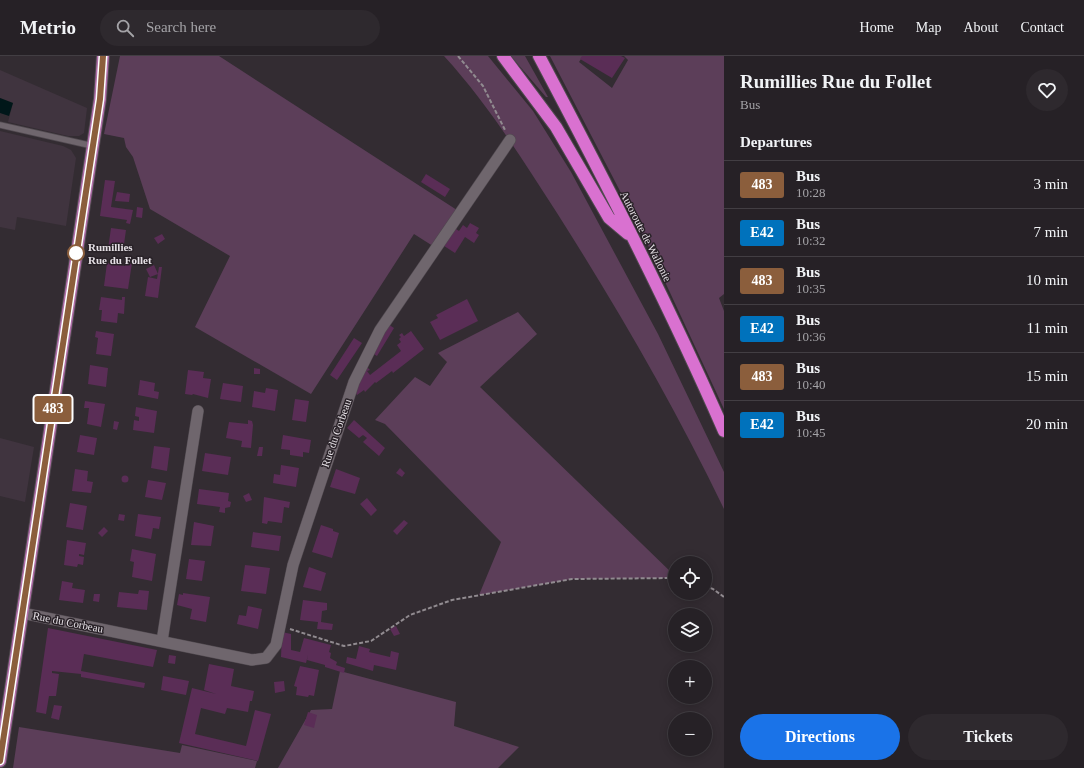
<!DOCTYPE html>
<html lang="en">
<head>
<meta charset="utf-8">
<style>
	body { margin:0; font-family:"Times New Roman",serif; background:#2e292e; color:#f1f3f6; height:100vh; display:flex; flex-direction:column; font-size:15px; white-space:nowrap }
	* { box-sizing:border-box; margin:0 }
	p { font-size:13px; color:#a4a3a7 }
	.icon { flex:none; width:22px; height:22px; fill:none; stroke:currentColor; stroke-width:2; stroke-linecap:round; stroke-linejoin:round }
	.map { position:relative; flex:1; overflow:hidden }
	.sheet { display:flex; flex-direction:column; background:#262126; width:360px }
	.sheet>* { flex:none }
	.badge { padding:0 8px; border-radius:3px; font-size:14px; line-height:26px }
	.fabs { position:absolute; left:668px; top:500px; display:grid; gap:8px }
	.fabs a { display:grid; place-items:center; width:44px; height:44px; border-radius:50%; background:#262126; box-shadow:0 2px 10px #0003,0 0 0 1px #423e43; font-size:20px }
	.map>.badge { position:absolute; translate:-50% -50%; box-shadow:0 0 0 2px #fff }
	h2 { padding:0 16px; font-size:15px; line-height:36px }
	.round { display:grid; place-items:center; flex:none; width:42px; height:42px; border-radius:21px; background:#2e292e }
	.overview { display:flex; align-items:center; justify-content:space-between; height:68px; padding:0 16px }
	h1 { font-size:19px; font-weight:700; line-height:30px }
	.cta { display:flex; gap:8px; margin-top:auto; padding:8px 16px }
	.cta a { flex:1; height:46px; border-radius:24px; background:#1a73e8; color:#fff; font-size:16px; font-weight:700; line-height:46px; text-align:center }
	.cta a+a { background:#2e292e; color:#f1f3f6 }
	ul { padding:0; list-style:none }
	li { display:flex; align-items:center; gap:12px; height:48px; padding:0 16px; border-top:1px solid #423e43 }
	li div { flex:1 }
	li b { display:block; font-size:15px }
	li em { font-style:normal }
	li .badge { min-width:44px; font-weight:700; text-align:center }
	header { display:flex; align-items:center; gap:24px; box-sizing:border-box; height:56px; padding:0 20px; background:#262126; border-bottom:1px solid #423e43 }
	header strong { font-size:19px }
	nav { display:flex; gap:22px; margin-inline-start:auto; font-size:14px }
	.search { width:280px; height:36px; background:#2e292e; display:flex; align-items:center; gap:10px; box-sizing:border-box; padding:0 14px; border-radius:22px; color:#a4a3a7; font-size:15px }
	main { display:flex; flex:1; min-height:0 }
	.map>svg:first-child { display:block }
	.built { fill:#40343f }
	.green { fill:#5c3e59 }
	.water { fill:#001719 }
	.building { fill:#5a2d56 }
	.lines { fill:none; stroke-linecap:round; stroke-linejoin:round }
	.service-casing { stroke:#50494f; stroke-width:7 }
	.minor-casing { stroke:#50494f; stroke-width:12 }
	.primary-casing { stroke:#50494f; stroke-width:14 }
	.motorway-casing { stroke:#50494f; stroke-width:14 }
	.path { stroke:#918b90; stroke-width:2; stroke-dasharray:4 2; stroke-linecap:butt }
	.service { stroke:#6f666d; stroke-width:5.5 }
	.minor { stroke:#6f666d; stroke-width:11 }
	.primary { stroke:#af6da8; stroke-width:12 }
	.motorway { stroke:#d971d0; stroke-width:12 }
	.line-casing { stroke:#fff; stroke-width:9 }
	.line { stroke:#8b5e3c; stroke-width:6 }
	.stop-dot { fill:#fff; stroke:#8b5e3c; stroke-width:2 }
	.labels { text-anchor:middle; dominant-baseline:central; stroke-width:3; stroke-linejoin:round; paint-order:stroke }
	.street-label { font-size:11px; fill:#e6e1e6; stroke:#292228 }
	.stop-label { font-size:11px; font-weight:bold; fill:#e6e1e6; stroke:#292228; text-anchor:start }
</style>
</head>
<body>
<header>
<strong>Metrio</strong>
<div class="search"><svg class="icon" aria-label="search" viewBox="0 0 24 24"><circle cx="10" cy="10" r="6"/><path d="M15 15l6 6"/></svg>Search here</div>
<nav><a>Home</a><a>Map</a><a>About</a><a>Contact</a></nav>
</header>
<main>
<div class="map">
<svg width="724" height="712" viewBox="0 0 724 712">
	<rect width="100%" height="100%" fill="#332c32"/>
	<!-- built -->
	<path class="built" d="M0 14 87 52 84 77 79 80H68L8 66 13 47 0 42Z
		M0 75 63 90 71 94 76 102 66 170 17 161 15 174 0 171Z
		M0 382 34 391 25 446 0 440Z"/>
	<!-- green -->
	<path class="green" d="M120 0H219L460 156 436 192 414 178 311 338 195 271 230 200 150 153 133 101 126 91 124 82 104 78Z
		M444 0H488L533 55 571 116 658 278 724 416V453C675 351 618 253 557 157 522 103 488 48 444 0Z
		M511 0H525L548 41H546Z
		M550 0H583L579 6 612 32 628 4 624 0H724V238L719 242 724 255V353L647 187Z
		M518 256 537 278 480 331 675 520V522L572 523 479 539 501 486 385 368 375 364 415 321 430 330 447 306 438 297Z
		M340 615 456 646 454 670 519 691 498 712H278L311 654 332 653Z
		M19 671 180 697 182 689 257 705 255 712H13Z"/>
	<!-- water -->
	<path class="water" d="M0 42 13 47 9 60 0 57Z"/>
	<!-- building -->
	<path class="building" d="M582 0H621L625 2 612 22 580 3Z
		M426 118 450 133 445 141 421 126Z
		M105 124 115 125 111 151 133 154 130 168 126 167 127 164 100 160Z
		M117 136 130 138 129 146 115 145Z
		M137 151 143 152 142 162 136 161Z
		M470 167 479 172 476 177 479 179 474 187 465 181 455 197 441 188 453 171 459 175 463 169 467 172Z
		M111 172 126 174 123 195 108 193Z
		M162 178 165 183 158 188 154 182Z
		M125 205 132 207 128 233 104 230 107 207 125 210Z
		M154 209 158 218 150 221 146 213Z
		M159 211H162L158 242 145 240 148 221 157 223Z
		M101 241 122 244V241H125L124 258 118 257 117 267 101 265 102 254H99Z
		M467 243 478 265 440 284 430 266 438 262 436 259Z
		M386 267 394 272 377 300 369 295Z
		M96 275 114 278 111 300 96 298 98 282 95 281Z
		M411 275 424 293 393 317 392 315 376 327 375 326 365 336 364 334 357 339 353 333 364 308 370 314 367 315 370 319 401 295 397 289 401 286 399 283 401 281 399 279 402 277 404 280Z
		M354 282 362 287 337 324 330 319Z
		M90 309 108 312 106 331 88 328Z
		M254 312 260 313V318H254Z
		M188 314 204 316 203 322 211 323 208 342 193 338 192 339 185 338Z
		M140 324 155 327 154 335 159 336 158 343 138 339Z
		M223 327 243 330 241 346 220 343Z
		M266 332 278 334 275 355 252 351 254 335 265 337Z
		M295 343 309 345 306 366 292 364Z
		M85 345 105 348 101 371 87 368 89 352H84Z
		M136 351 157 355 154 377 133 374 134 364 139 365V361L135 360Z
		M248 364 252 365 253 369 251 392 241 391 242 385 226 382 229 366 248 368Z
		M354 364 385 392 379 400 363 386 367 382 363 379 359 382 347 372Z
		M114 365 119 366 117 374 113 373Z
		M80 379 97 382 94 399 77 396Z
		M283 379 311 384 309 397 303 396V401L290 399V394L281 393Z
		M154 390 170 392 167 415 151 412Z
		M259 391H263L262 400H257Z
		M205 397 231 401 228 419 202 415Z
		M281 409 299 412 296 431 273 427 274 418 280 419Z
		M400 412 405 417 402 421 396 417Z
		M75 413 88 415 87 425 93 426 91 437 72 435Z
		M336 413 360 422 355 438 330 431Z
		M121.5 423a3.5 3.5 0 1 1 7 0a3.5 3.5 0 1 1-7 0Z
		M148 424 166 427 162 444 145 441Z
		M199 433 229 437 228 445 231 446 230 451 225 452V457L219 456 220 451 197 448Z
		M249 437 252 444 246 446 243 440Z
		M264 441 290 446 289 452 284 451 282 467 268 465 267 468 262 467Z
		M367 442 377 454 371 460 360 448Z
		M70 447 87 450 83 474 66 471Z
		M119 458 125 459 124 465 118 464Z
		M138 458 161 461 159 473 153 472 151 483 135 480Z
		M404 464 408 467 397 479 393 475Z
		M194 466 214 470 211 490 191 489Z
		M321 469 333 473V475L339 477 332 502 312 496Z
		M104 471 108 475 102 481 98 477Z
		M253 476 281 480 279 495 251 491Z
		M67 484 86 487 84 499 79 498V500L84 501 83 509 78 508 77 511 64 509Z
		M132 493 156 498 152 525 132 521 134 506 130 505Z
		M189 503 205 505 202 525 186 523Z
		M245 509 270 512 266 538 241 535Z
		M309 511 326 517 321 535 303 531Z
		M62 525 73 527 72 532 85 534 83 547 59 544Z
		M139 534 149 535 147 554 117 551 119 536 138 538Z
		M183 537 210 541 206 566 190 563 192 553 177 549 179 538 183 539Z
		M94 538H100L99 546 93 545Z
		M303 544 327 547V554L322 555 321 566 333 568 332 574 317 573 318 566 300 564Z
		M248 550 262 553 258 573 237 568 239 559 246 560Z
		M396 570 400 578 394 580 390 573Z
		M48 572 157 594 153 611 84 598 81 615 145 627 144 632 81 621V618L52 615V617L59 618 56 640H49L46 658 36 656Z
		M282 576 291 578V594L300 596 304 582 331 589 329 596 331 597 330 602 337 606 336 609 345 612 344 617 325 611V609L307 604 308 599 306 607 281 601Z
		M359 590 370 593 369 596 390 601 391 595 399 597 396 614 374 609 373 615 346 607 347 601 356 603Z
		M169 599 176 600 175 608 168 607Z
		M209 608 234 613 231 630 254 635 252 645H250L248 656 227 652 225 658 201 652 195 678 246 690 255 654 271 658 258 705 179 687 192 632 216 638 204 634Z
		M300 610 319 614 314 640 309 639 308 641 296 639 297 631 294 630Z
		M163 620 189 625 186 639 161 634Z
		M284 625 285 635 275 637 274 626Z
		M54 649 62 650 59 664 51 662Z
		M308 656 317 659 314 672 304 669Z"/>
	<g class="lines">
		<defs>
			<path id="service" d="M0 69 93 90"/>
			<path id="minor" d="M22 557 252 604 266 602 276 589 293 509 354 326 380 274 510 84
				M162 585 198 355"/>
			<path id="primary" d="M0 705 100 43 103 0"/>
			<path id="motorway" d="M503 0 556 71 609 162 628 178
				M539 0C604 123 668 247 724 375"/>
		</defs>
		<!-- service casing -->
		<use href="#service" class="service-casing"/>
		<!-- minor casing -->
		<use href="#minor" class="minor-casing"/>
		<!-- primary casing -->
		<use href="#primary" class="primary-casing"/>
		<!-- motorway casing -->
		<use href="#motorway" class="motorway-casing"/>
		<!-- path -->
		<path class="path" d="M458 0 483 30 505 74
			M705 530 713 533 724 541
			M290 573 344 590 371 585 410 559 452 544 572 523 675 522"/>
		<!-- service -->
		<use href="#service" class="service"/>
		<!-- minor -->
		<use href="#minor" class="minor"/>
		<!-- primary -->
		<use href="#primary" class="primary"/>
		<!-- motorway -->
		<use href="#motorway" class="motorway"/>
	</g>
	<g class="lines">
		<defs>
			<path id="line" d="M0 705 100 43 103 0"/>
		</defs>
		<!-- line casing -->
		<use href="#line" class="line-casing"/>
		<!-- line -->
		<use href="#line" class="line"/>
	</g>
	<!-- markers -->
	<circle class="stop-dot" cx="76" cy="197" r="8"/>
	<g class="labels">
		<!-- street labels -->
		<g class="street-label">
			<text transform="translate(646 180) rotate(63)">Autoroute de Wallonie</text>
			<text transform="translate(336 377) rotate(-71)">Rue du Corbeau</text>
			<text transform="translate(68 566) rotate(11)">Rue du Corbeau</text>
		</g>
		<!-- stop labels -->
		<g class="stop-label">
			<text x="88" y="191">Rumillies<tspan x="88" dy="13">Rue du Follet</tspan></text>
		</g>
	</g>
</svg>
<div class="fabs">
<a><svg class="icon" aria-label="locate" viewBox="0 0 24 24"><circle cx="12" cy="12" r="6"/><path d="M12 2v4M12 18v4M2 12h4M18 12h4"/></svg></a>
<a><svg class="icon" aria-label="layers" viewBox="0 0 24 24"><path d="M12 4l9 5-9 5-9-5zM3 14l9 5 9-5"/></svg></a>
<a>+</a>
<a>−</a>
</div>
<b class="badge" style="left:53px;top:353px;background:#8b5e3c;color:#fff">483</b>
</div>
<section class="sheet">
<div class="overview"><div><h1>Rumillies Rue du Follet</h1><p>Bus</p></div><a class="round"><svg class="icon" aria-label="heart" viewBox="0 0 24 24"><path d="M12 20l-8-8c-3-5 5-10 8-4 3-6 11-1 8 4z"/></svg></a></div>
<h2>Departures</h2>
<ul>
<li><span class="badge" style="background:#8b5e3c;color:#fff">483</span><div><b>Bus</b><p>10:28</p></div><em>3 min</em></li>
<li><span class="badge" style="background:#0072bc;color:#fff">E42</span><div><b>Bus</b><p>10:32</p></div><em>7 min</em></li>
<li><span class="badge" style="background:#8b5e3c;color:#fff">483</span><div><b>Bus</b><p>10:35</p></div><em>10 min</em></li>
<li><span class="badge" style="background:#0072bc;color:#fff">E42</span><div><b>Bus</b><p>10:36</p></div><em>11 min</em></li>
<li><span class="badge" style="background:#8b5e3c;color:#fff">483</span><div><b>Bus</b><p>10:40</p></div><em>15 min</em></li>
<li><span class="badge" style="background:#0072bc;color:#fff">E42</span><div><b>Bus</b><p>10:45</p></div><em>20 min</em></li>
</ul>
<div class="cta"><a>Directions</a><a>Tickets</a></div>
</section>
</main>
</body>
</html>
